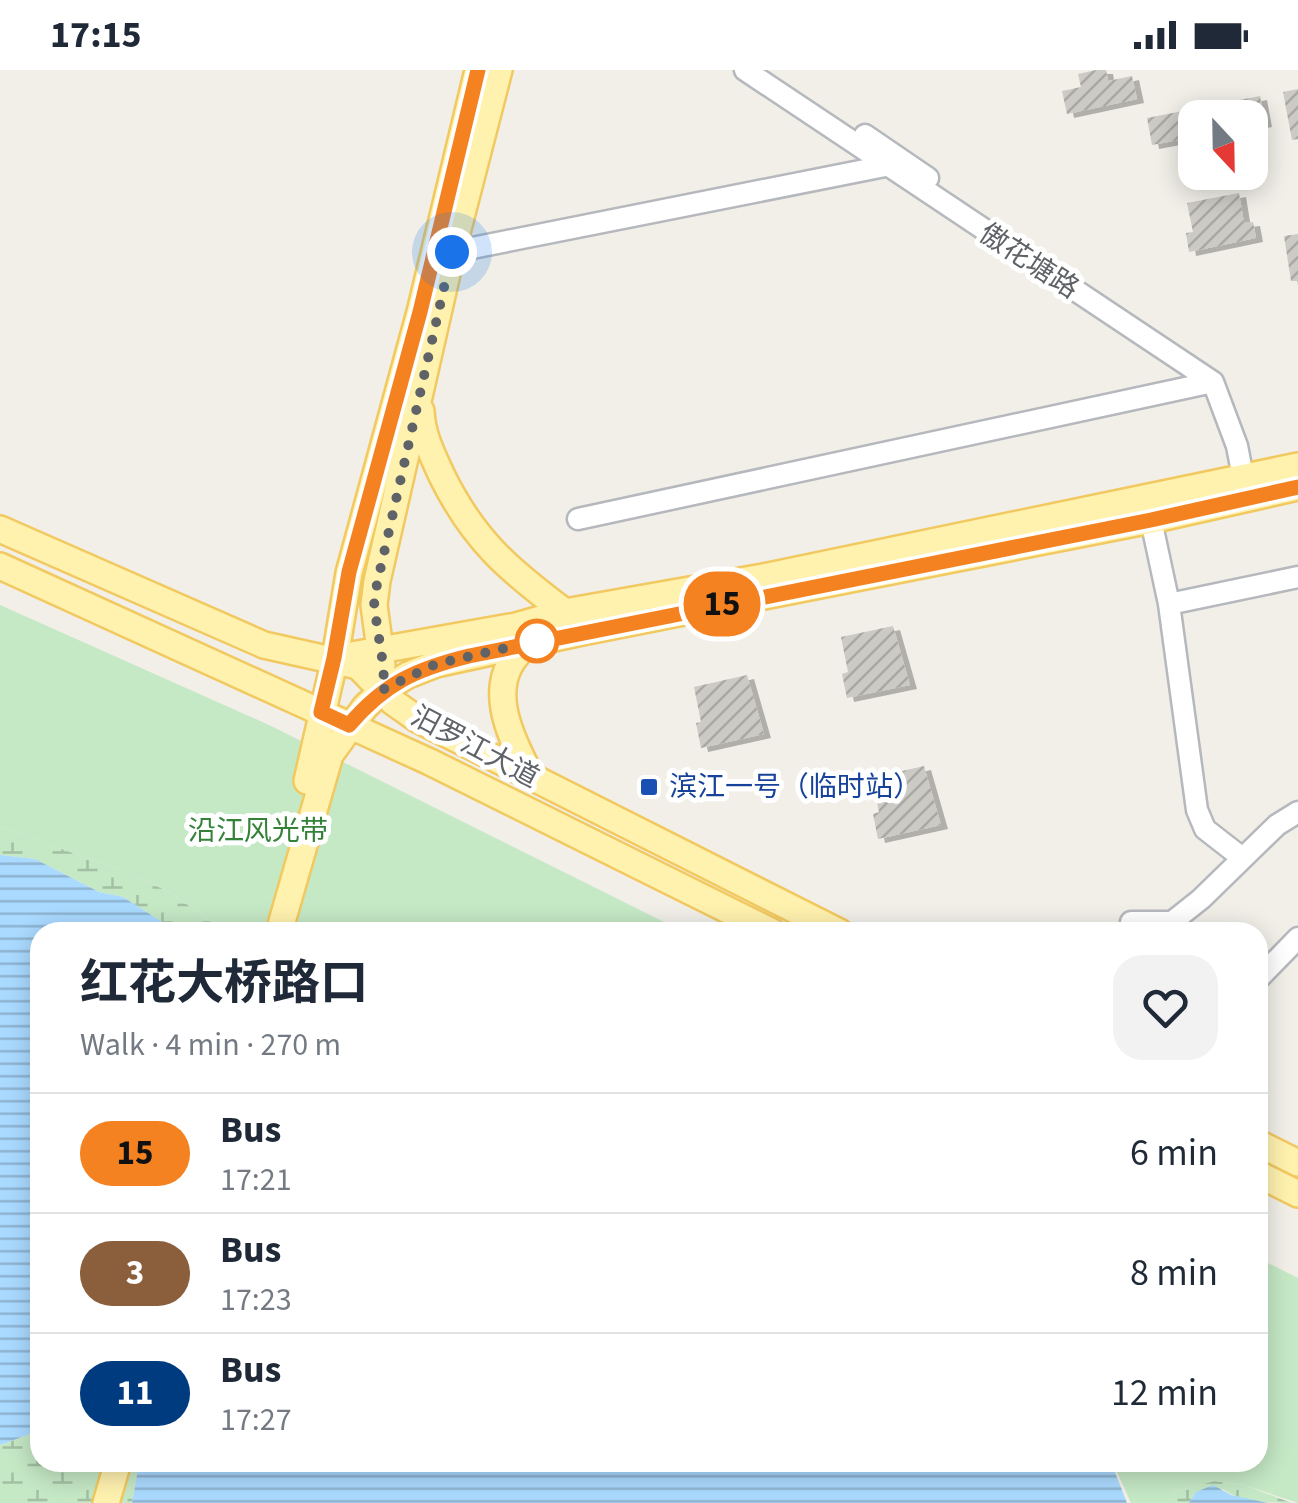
<!DOCTYPE html>
<html lang="en">
<head>
<meta charset="utf-8">
<style>
	body { margin:0; font-family:"Source Sans 3","Noto Sans SC",sans-serif; background:#f2f2f3; color:#1f2937; height:100vh; display:flex; flex-direction:column; font-size:38px; white-space:nowrap }
	* { box-sizing:border-box; margin:0 }
	p { font-size:32px; color:#747a83 }
	.icon { flex:none; width:55px; height:55px; fill:none; stroke:currentColor; stroke-width:2; stroke-linecap:round; stroke-linejoin:round }
	.map { position:relative; flex:1; overflow:hidden }
	.drawer { position:absolute; left:30px; top:852px; width:1238px; height:550px; display:flex; flex-direction:column; background:#fff; border-radius:30px; box-shadow:0 5px 25px #0003 }
	.drawer>* { flex:none }
	.badge { padding:0 20px; border-radius:32px; font-size:35px; line-height:65px }
	.needle { width:65px; rotate:158deg }
	.buttons { position:absolute; left:1178px; top:30px; display:grid; gap:20px }
	.buttons a { display:grid; place-items:center; width:90px; height:90px; border-radius:20px; background:#fff; box-shadow:0 5px 25px #0003; font-size:50px }
	.you { position:absolute; width:50px; height:50px; margin:-25px; border:8px solid #fff; border-radius:50%; background:#1a73e8; box-shadow:0 0 0 15px #1a73e833 }
	.map>.badge { position:absolute; translate:-50% -50%; box-shadow:0 0 0 5px #fff }
	.round { display:grid; place-items:center; flex:none; width:105px; height:105px; border-radius:30px; background:#f2f2f3 }
	.head { display:flex; align-items:center; justify-content:space-between; height:170px; padding:0 50px }
	h1 { font-size:48px; font-weight:700; line-height:75px }
	ul { padding:0; list-style:none }
	li { display:flex; align-items:center; gap:30px; height:120px; padding:0 50px; border-top:2px solid #e0e1e3 }
	li div { flex:1 }
	li b { display:block; font-size:38px }
	li em { font-style:normal }
	li .badge { min-width:110px; font-weight:700; text-align:center }
	.status { display:flex; justify-content:space-between; align-items:center; height:70px; padding:0 50px; background:#fff; direction:ltr }
	.status svg { height:28px; fill:currentColor }
	.map>svg:first-child { display:block }
	.wetland { fill:url(#wetland-marsh) }
	.park { fill:#c5e8c5 }
	.water { fill:url(#water-rules) }
	.building { fill:url(#building-hatch); filter:url(#shadow) }
	.lines { fill:none; stroke-linecap:round; stroke-linejoin:round }
	.minor-casing { stroke:#b5b8bc; stroke-width:25 }
	.major-casing { stroke:#f2c960; stroke-width:30 }
	.minor { stroke:#fff; stroke-width:20 }
	.major { stroke:#fff2af; stroke-width:25 }
	.line-casing { stroke:#fff; stroke-width:22 }
	.line { stroke:#f58220; stroke-width:15 }
	.walk { stroke:#5f6368; stroke-width:10; stroke-dasharray:0 18 }
	.stop-dot { fill:#fff; stroke:#f58220; stroke-width:5 }
	.transit-dot { fill:#1a4fb4; stroke:#fff; stroke-width:4 }
	.labels { text-anchor:middle; dominant-baseline:central; stroke-width:10; stroke-linejoin:round; paint-order:stroke }
	.street-label { font-size:28px; fill:#5f6368; stroke:#fff }
	.transit-label { font-size:28px; fill:#164399; stroke:#fff; text-anchor:start }
	.park-label { font-size:28px; fill:#348238; stroke:#fff }
</style>
</head>
<body>
<div class="status"><b>17:15</b><svg viewBox="0 0 49 12"><path d="M0 12V9h3v3zM5 12V6h3v6zM10 12V3h3v9zM15 12V0h3v12zM26 1h20v11H26zM47 4h2v5h-2z"/></svg></div>
<div class="map">
<svg width="1298" height="1433" viewBox="0 0 1298 1433">
	<defs>
		<pattern id="wetland-marsh" width="20" height="14" patternUnits="userSpaceOnUse" patternTransform="scale(2.5)"><rect width="20" height="14" fill="#c5e8c5"/><path d="M1 5h8M5 5V1M11 12h8M15 12V8" fill="none" stroke="#a3c0a4"/></pattern>
		<pattern id="water-rules" width="6" height="5" patternUnits="userSpaceOnUse" patternTransform="scale(2.5)"><rect width="6" height="5" fill="#aadaff"/><path d="M0 2.5h6" fill="none" stroke="#8eb4d2"/></pattern>
		<pattern id="building-hatch" width="6" height="6" patternUnits="userSpaceOnUse" patternTransform="scale(2.5)"><rect width="6" height="6" fill="#cccac5"/><path d="M-1 1l2-2M0 6l6-6M5 7l2-2" fill="none" stroke="#a9a8a4"/></pattern>
		<filter id="shadow"><feDropShadow dx="7" dy="4" stdDeviation="0" flood-color="#0004"/></filter>
	</defs>
	<rect width="100%" height="100%" fill="#f1efe8"/>
	<!-- wetland -->
	<path class="wetland" d="M0 757 118 799 170 822 225 862H178L123 827 99 822 35 789 0 785Z
		M33 1363 40 1364V1392L139 1393 132 1433H0V1375Z
		M1214 1411 1244 1415 1292 1433C1270 1433 1241 1433 1223 1419L1196 1422 1189 1433H1172L1176 1421Z"/>
	<!-- park -->
	<path class="park" d="M0 535 269 655 684 862H225L170 822 118 799 0 757Z
		M1258 1188 1298 1208V1433L1244 1415 1214 1411 1176 1421 1172 1433H1131L1113 1393 1258 1392Z"/>
	<!-- water -->
	<path class="water" d="M0 785 35 789 99 822 123 827 178 862H40V1364L33 1363 0 1375Z
		M139 1393 1111 1392 1127 1433H132Z
		M1213 1415 1231 1425 1268 1433H1189L1196 1422Z"/>
	<!-- building -->
	<path class="building" d="M1096 0H1106L1108 11 1132 6 1137 29 1067 44 1062 21 1081 17 1078 4Z
		M1298 19V69L1292 70 1283 22Z
		M1260 26 1265 53 1250 56V48H1195V67L1152 75 1147 48Z
		M1239 123 1244 153 1253 152 1256 168 1189 182 1186 163 1193 162 1187 133Z
		M1298 164V211H1291L1284 166Z
		M893 556 910 615 847 628 842 604 848 602 841 567Z
		M747 605 764 664 701 678 696 653 701 652 694 617Z
		M924 696 941 755 878 769 873 744 879 742 872 708Z"/>
	<g class="lines">
		<defs>
			<path id="minor" d="M745 0 1213 312 1237 376 1246 422
				M865 65 928 108
				M441 179 452 182 885 96
				M578 449 1213 312
				M1151 450 1169 534 1197 740 1205 759 1241 787
				M1169 534 1298 507
				M1131 852H1172L1201 829 1277 755 1298 742
				M1258 909 1298 868"/>
			<path id="major" d="M421 341C422 365 432 384 442 406 474 471 509 500 565 542
				M0 459 264 575 358 596 393 632 417 649 839 862
				M0 496 430 692 772 862
				M529 574C481 608 509 666 532 708
				M335 588 516 556 565 542 763 507 1298 396
				M382 595 374 535 377 511 452 182 499 0
				M307 711 335 588 349 503 420 242 478 0
				M279 862 330 685 365 637 383 620 408 605 436 594 582 562 1151 450 1298 417
				M1258 1073 1298 1093
				M1258 1104 1298 1124
				M106 1433 118 1392"/>
		</defs>
		<!-- minor casing -->
		<use href="#minor" class="minor-casing"/>
		<!-- major casing -->
		<use href="#major" class="major-casing"/>
		<!-- minor -->
		<use href="#minor" class="minor"/>
		<!-- major -->
		<use href="#major" class="major"/>
	</g>
	<g class="lines">
		<defs>
			<path id="line" d="M478 0 420 242 349 502 334 588 321 642 349 655C385 613 416 599 469 586L1151 450 1298 417"/>
		</defs>
		<!-- line casing -->
		<use href="#line" class="line-casing"/>
		<!-- line -->
		<use href="#line" class="line"/>
		<!-- walk -->
		<path class="walk" d="M452 182 377 514 374 535 384 601 382 620 436 594 537 571"/>
	</g>
	<!-- markers -->
	<circle class="stop-dot" cx="537" cy="571" r="20"/>
	<rect class="transit-dot" x="639" y="707" width="20" height="20" rx="5"/>
	<g class="labels">
		<!-- street labels -->
		<g class="street-label">
			<text transform="translate(1029 191) rotate(33)">傲花塘路</text>
			<text transform="translate(475 677) rotate(28)">汨罗江大道</text>
		</g>
		<!-- transit labels -->
		<g class="transit-label">
			<text x="669" y="717">滨江一号（临时站）</text>
		</g>
		<!-- park labels -->
		<g class="park-label">
			<text x="258" y="761">沿江风光带</text>
		</g>
	</g>
</svg>
<div class="buttons">
<a><svg class="needle" viewBox="-14 -14 28 28"><path d="M0-13l5 13h-10z" fill="#e53935"/><path d="M0 13l5-13h-10z" fill="#747a83"/></svg></a>
</div>
<div class="you" style="left:452px;top:182px"></div>
<b class="badge" style="left:722px;top:534px;background:#f58220;color:#111">15</b>
<section class="drawer">
<div class="head"><div><h1>红花大桥路口</h1><p>Walk · 4 min · 270 m</p></div><a class="round"><svg class="icon" aria-label="heart" viewBox="0 0 24 24"><path d="M12 20l-8-8c-3-5 5-10 8-4 3-6 11-1 8 4z"/></svg></a></div>
<ul>
<li><span class="badge" style="background:#f58220;color:#111">15</span><div><b>Bus</b><p>17:21</p></div><em>6 min</em></li>
<li><span class="badge" style="background:#8b5e3c;color:#fff">3</span><div><b>Bus</b><p>17:23</p></div><em>8 min</em></li>
<li><span class="badge" style="background:#003b80;color:#fff">11</span><div><b>Bus</b><p>17:27</p></div><em>12 min</em></li>
</ul>
</section>
</div>
</body>
</html>
